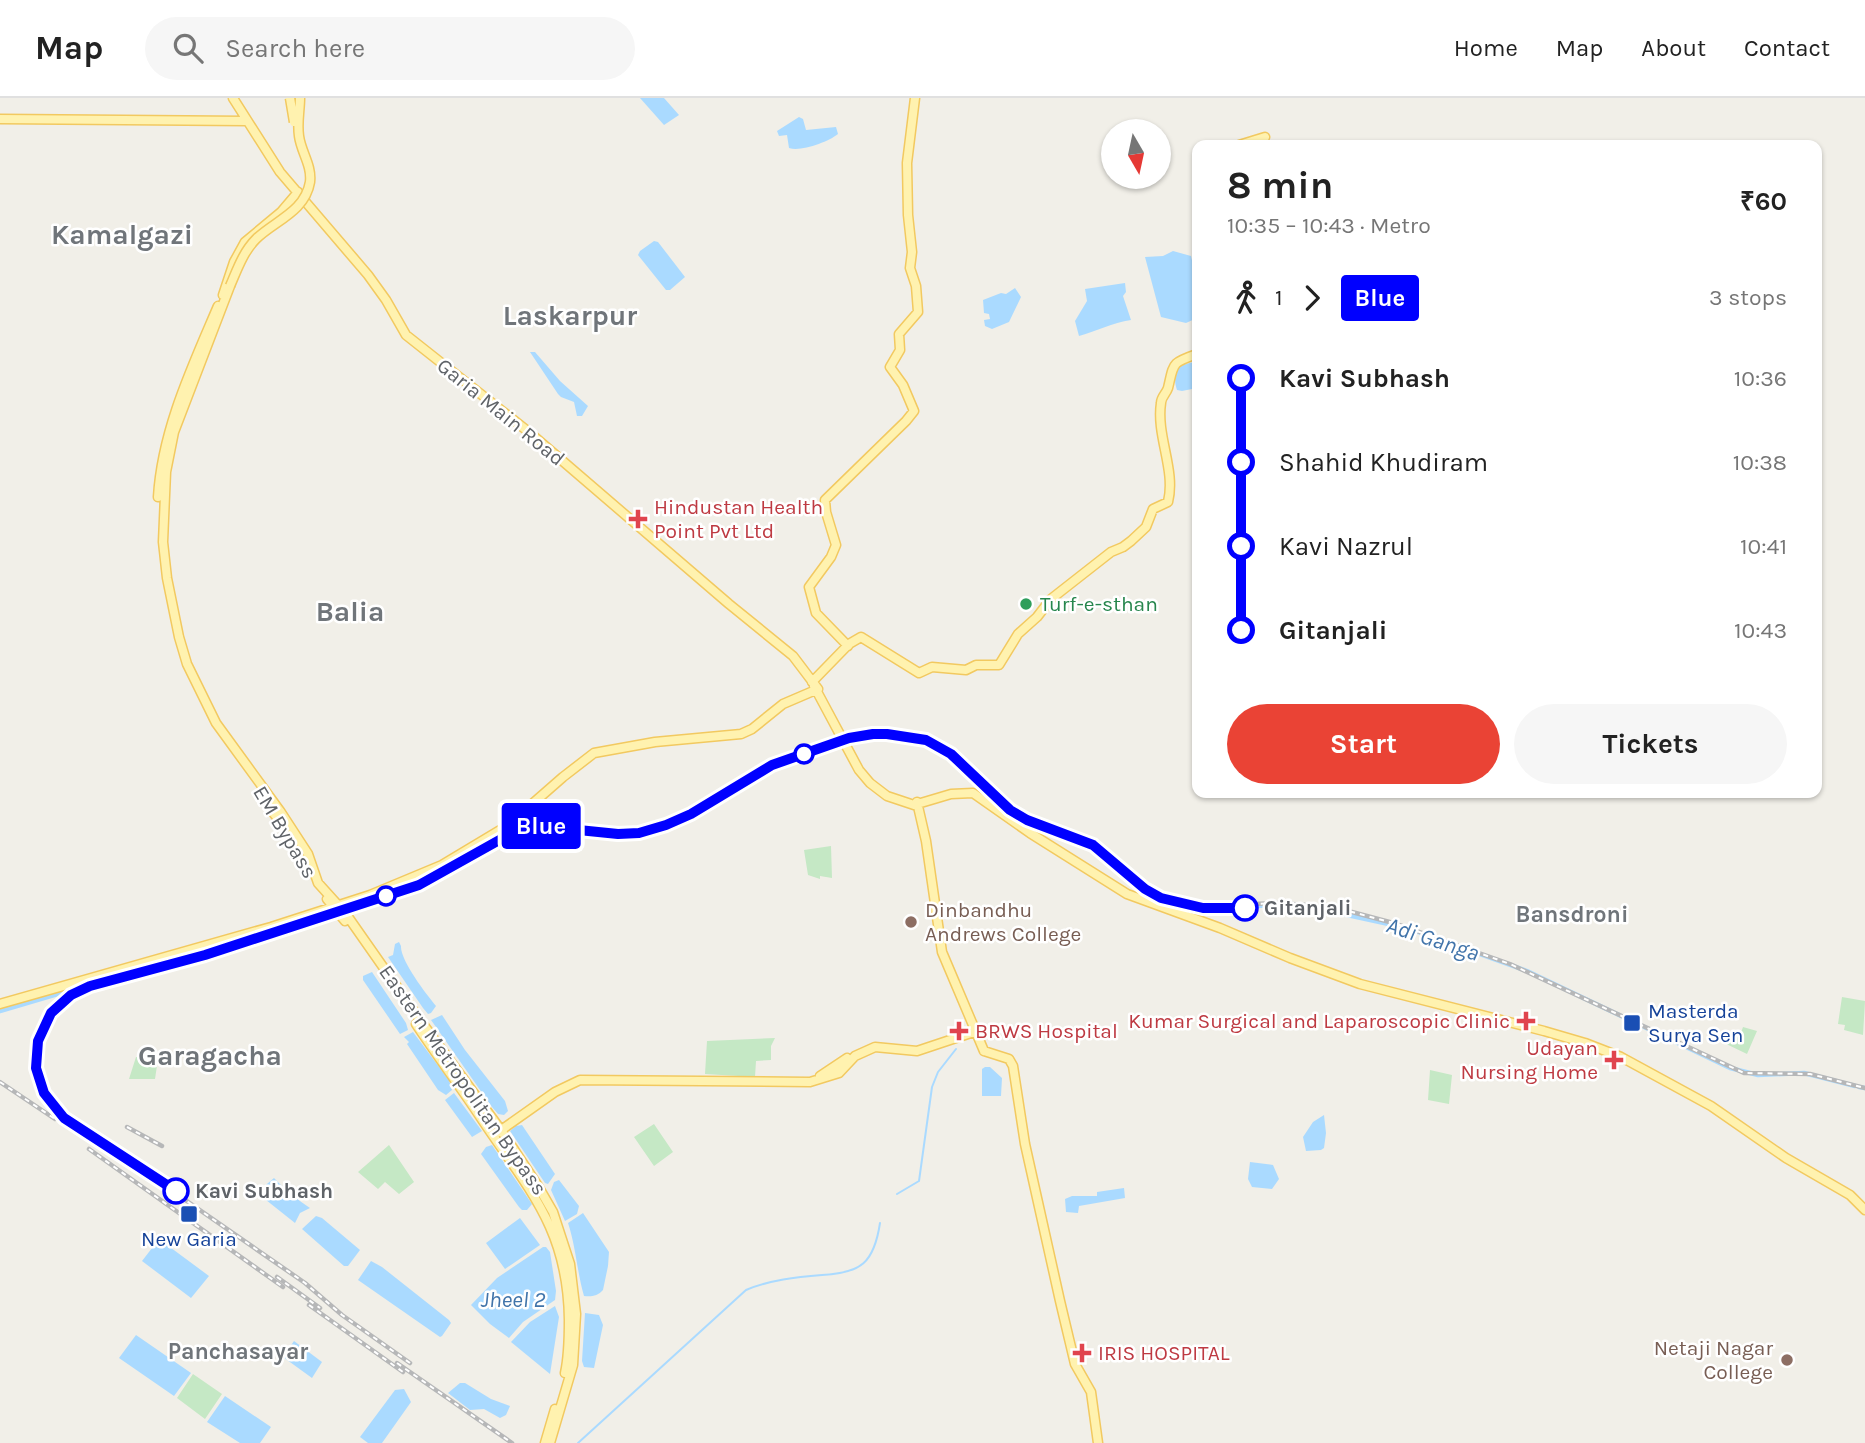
<!DOCTYPE html>
<html lang="en">
<head>
<meta charset="utf-8">
<style>
	body { margin:0; font-family:Karla,sans-serif; background:#f6f6f6; color:#222; height:100vh; display:flex; flex-direction:column; font-size:26px; white-space:nowrap }
	* { box-sizing:border-box; margin:0 }
	p { font-size:23px; color:#767676 }
	.icon { flex:none; width:38px; height:38px; fill:none; stroke:currentColor; stroke-width:2; stroke-linecap:round; stroke-linejoin:round }
	.map { position:relative; flex:1; overflow:hidden }
	.sheet { position:absolute; left:1192px; top:42px; width:630px; height:658px; display:flex; flex-direction:column; background:#fff; border-radius:14px; box-shadow:0 2px 5px #0004 }
	.sheet>* { flex:none }
	.badge { padding:0 14px; border-radius:5px; font-size:24px; line-height:46px }
	.needle { width:46px; rotate:171deg }
	.fabs { position:absolute; left:1101px; top:21px; display:grid; gap:14px }
	.fabs a { display:grid; place-items:center; width:70px; height:70px; border-radius:50%; background:#fff; box-shadow:0 2px 5px #0004; font-size:35px }
	.map>.badge { position:absolute; translate:-50% -50%; box-shadow:0 0 0 4px #fff }
	.legs { display:flex; align-items:center; gap:10px; height:77px; padding:0 35px; font-size:23px }
	.legs p { margin-inline-start:auto }
	.head { display:flex; align-items:center; justify-content:space-between; height:119px; padding:0 35px }
	h1 { font-size:38px; font-weight:700; line-height:52px }
	.action { display:flex; gap:14px; margin-top:auto; padding:14px 35px }
	.action a { flex:1; height:80px; border-radius:42px; background:#ea4335; color:#fff; font-size:28px; font-weight:700; line-height:80px; text-align:center }
	.action a+a { background:#f6f6f6; color:#222 }
	ul { padding:0 35px; list-style:none }
	li { display:flex; align-items:center; gap:24px; height:84px; font-size:26px }
	li i { display:grid; place-items:center; width:10px; height:100%; margin:0 9px; background:currentColor }
	li i::after { content:''; width:18px; height:18px; margin:-9px; border:5px solid; border-radius:50%; background:#fff }
	li p { margin-inline-start:auto }
	li:first-child i { background:linear-gradient(#0000 50%,currentColor 0) }
	li:last-child i { background:linear-gradient(currentColor 50%,#0000 0) }
	header { display:flex; align-items:center; gap:42px; box-sizing:border-box; height:98px; padding:0 35px; background:#fff; border-bottom:2px solid #e0e0e0 }
	header strong { font-size:33px }
	nav { display:flex; gap:38px; margin-inline-start:auto; font-size:24px }
	.search { width:490px; height:63px; background:#f6f6f6; display:flex; align-items:center; gap:18px; box-sizing:border-box; padding:0 24px; border-radius:38px; color:#767676; font-size:26px }
	.map>svg:first-child { display:block }
	.green { fill:#c5e8c5 }
	.water { fill:#aadaff }
	.lines { fill:none; stroke-linecap:round; stroke-linejoin:round }
	.stream { stroke:#aadaff; stroke-width:2 }
	.river { stroke:#aadaff; stroke-width:4.5 }
	.major-casing { stroke:#f2c960; stroke-width:11 }
	.major { stroke:#fff2af; stroke-width:8 }
	.rail-casing { stroke:#b6b7b8; stroke-width:4.5 }
	.rail { stroke:#fff; stroke-width:2; stroke-dasharray:5; stroke-linecap:butt }
	.major-bridge-casing { stroke:#f2c960; stroke-width:11; stroke-linecap:butt }
	.major-bridge { stroke:#fff2af; stroke-width:8 }
	.line-1-casing { stroke:#fff; stroke-width:16 }
	.line-1 { stroke:#00f; stroke-width:10 }
	.health-dot { fill:#e0444e; stroke:#fff; stroke-width:2.5 }
	.leisure-dot { fill:#2e9e5b; stroke:#fff; stroke-width:2.5 }
	.stop-1-dot { fill:#fff; stroke:#00f; stroke-width:3.5 }
	.education-dot { fill:#8d6e63; stroke:#fff; stroke-width:2.5 }
	.transit-dot { fill:#1a4fb4; stroke:#fff; stroke-width:2.5 }
	.labels { text-anchor:middle; dominant-baseline:central; stroke-width:5; stroke-linejoin:round; paint-order:stroke }
	.street-label { font-size:21px; fill:#5f6368; stroke:#fff }
	.health-label { font-size:21px; fill:#be3a42; stroke:#fff; text-anchor:start }
	.leisure-label { font-size:21px; fill:#27864d; stroke:#fff; text-anchor:start }
	.stop-label { font-size:21px; font-weight:bold; fill:#5f6368; stroke:#fff; text-anchor:start }
	.education-label { font-size:21px; fill:#785e54; stroke:#fff; text-anchor:start }
	.transit-label { font-size:21px; fill:#164399; stroke:#fff; text-anchor:start }
	.neighbourhood-label { font-size:23px; font-weight:bold; fill:#70757a; stroke:#fff }
	.water-label { font-size:23px; font-style:italic; fill:#4174aa; stroke:#fff }
	.district-label { font-size:28px; font-weight:bold; fill:#70757a; stroke:#fff }
</style>
</head>
<body>
<header>
<strong>Map</strong>
<div class="search"><svg class="icon" aria-label="search" viewBox="0 0 24 24"><circle cx="10" cy="10" r="6"/><path d="M15 15l6 6"/></svg>Search here</div>
<nav><a>Home</a><a>Map</a><a>About</a><a>Contact</a></nav>
</header>
<div class="map">
<svg width="1865" height="1345" viewBox="0 0 1865 1345">
	<rect width="100%" height="100%" fill="#f1efe8"/>
	<!-- green -->
	<path class="green" d="M831 748 832 780 820 778V781L808 777 804 752Z
		M1842 899 1865 903 1863 937 1844 932 1845 927 1838 926Z
		M1743 929 1757 933 1747 956 1718 942 1722 933 1739 940Z
		M775 940 771 948V962L756 963 755 979 705 976 707 943Z
		M136 959 158 961 155 981H129Z
		M1430 972 1452 977 1449 1006 1428 1002Z
		M654 1026 673 1054 654 1068 634 1039Z
		M389 1047 414 1084 399 1096 385 1084 378 1091 358 1074Z
		M193 1276 222 1296 205 1321 177 1300Z"/>
	<!-- water -->
	<path class="water" d="M640 0H664L679 17 664 27Z
		M799 19 803 21 806 32 836 29 838 36C828 44 801 54 789 50L787 37 779 38 777 33Z
		M654 143 658 144 685 179 670 192H666L638 157 640 153Z
		M1173 153 1191 158 1197 184V220L1186 225 1161 219 1145 159 1163 158Z
		M1125 185 1126 194 1123 198 1131 222C1112 225 1097 233 1079 238L1075 223 1087 203 1085 191Z
		M1015 190 1021 199 1009 224 992 231 985 228 984 222 990 221 989 216 984 215 983 202 1001 195 1006 196Z
		M530 254H535L560 283 588 308 582 318H577L574 304 561 299 558 296Z
		M1197 264V290L1182 293 1177 292C1171 273 1179 265 1197 264Z
		M399 844 401 848C400 862 426 896 436 908L431 915 428 916 423 910 388 859 393 857 395 846Z
		M372 874 406 925 408 932 400 936 363 882V878Z
		M442 917 465 952 505 1003 508 1013 504 1017 498 1016 492 1009 431 922Z
		M413 934 449 982 452 992 446 997 438 992 407 946 409 944 404 939Z
		M985 969H990L1002 980 1001 998H982V971Z
		M454 995 482 1033 472 1039 445 1002Z
		M1324 1017 1326 1035 1324 1050 1321 1052 1306 1053 1303 1039 1313 1024Z
		M522 1027 555 1076 548 1086 545 1085 510 1033 516 1028Z
		M492 1047 532 1106 527 1112H522L519 1109 481 1056 486 1049Z
		M1250 1064 1273 1067 1279 1081 1272 1091 1252 1089 1248 1081Z
		M274 1080C283 1090 299 1103 310 1110L300 1115 295 1125 261 1098V1091Z
		M559 1082 579 1108 577 1116 565 1123 551 1092 554 1084Z
		M1124 1090 1125 1100 1079 1108 1078 1115 1066 1114 1065 1101 1072 1098H1097V1094Z
		M583 1115 609 1154 608 1168 603 1192C598 1198 591 1199 584 1198 577 1174 576 1149 568 1125Z
		M316 1118 322 1120 360 1152 348 1168H344L302 1131Z
		M520 1120 540 1147 505 1171 486 1145Z
		M159 1141 209 1178 191 1200 142 1163Z
		M543 1149H546L550 1154 556 1193 555 1202 523 1224 509 1240 490 1226 471 1207 497 1180Z
		M371 1163 382 1169 449 1222 451 1225 442 1238 440 1239 358 1182Z
		M555 1208 559 1219 550 1276 511 1244 530 1224Z
		M585 1215 599 1217 603 1227 594 1270 584 1269 582 1263Z
		M136 1237 191 1275 174 1298 119 1260Z
		M294 1243 322 1264 312 1280 283 1259Z
		M460 1285H465L491 1301 510 1308 506 1317 500 1320 484 1311 470 1312 448 1295Z
		M404 1291 411 1304 382 1345H368L360 1339 395 1292Z
		M225 1298 271 1329 260 1345H240L207 1324Z"/>
	<g class="lines">
		<!-- stream -->
		<path class="stream" d="M897 1096 919 1083 932 989 938 974 956 951
			M578 1345 746 1192C770 1182 796 1179 822 1177 861 1175 874 1165 880 1125"/>
		<!-- river -->
		<path class="river" d="M372 800 423 782 490 745 523 730 552 726 620 733 640 732 686 717 761 671 803 653 855 637 870 635 898 636 928 642 947 651 970 670 1018 715 1034 723 1087 742 1104 753 1131 779 1149 792 1162 797 1195 807 1213 810 1278 807 1315 810 1407 830 1527 873 1730 970 1758 977 1804 975 1855 988
			M309 821 338 812
			M0 913 244 841
			M1859 989 1865 990"/>
		<defs>
			<path id="major" d="M233 0 280 74 368 177 386 202 406 237 530 335 729 506 793 558 818 591
				M0 21 247 23
				M1239 47 1265 39
				M230 188 174 334 166 374 163 444 167 480 179 539 187 566 216 625 280 713 308 756 318 785 346 816 423 926 501 1032 538 1088 553 1114 570 1166 576 1216 573 1267 550 1345
				M223 197 234 164 245 144 281 114 298 94
				M158 399C162 332 192 269 218 208
				M848 548 816 515 809 489 831 459 836 447 826 414 825 402 906 323 914 313 903 287 890 269 900 252 899 236 918 214 916 188 910 170 912 154 908 117 907 65 915 0
				M812 584 849 546 861 539 919 575 932 569 966 572 976 567H999L1018 536 1037 519 1051 501 1111 454 1123 449 1131 443 1146 429 1153 411 1168 404C1176 372 1156 338 1161 305 1161 299 1166 296 1168 290 1174 265 1171 265 1197 256
				M814 588 859 672 870 685 887 698 914 707 951 696 973 695 1030 735 1127 796 1220 830 1290 860 1360 886 1544 933 1585 945 1621 959 1711 1008 1786 1060 1850 1097 1865 1112
				M261 694 271 712 283 727
				M917 704 926 743 942 854 984 953
				M327 801 345 823
				M0 906 271 829 370 797 442 767 507 728 563 679 594 655 655 644 741 636 752 631 783 606 818 591
				M416 926C438 959 462 991 483 1023 530 1093 568 1132 569 1222 569 1240 569 1257 565 1275
				M984 953 1009 961 1013 968 1025 1046 1060 1203 1075 1266 1091 1294 1098 1345
				M820 978 847 960
				M497 1035 555 994 580 982 810 984 839 975 855 958 875 949 917 953 974 934
				M545 1345 555 1311"/>
		</defs>
		<!-- major casing -->
		<use href="#major" class="major-casing"/>
		<!-- major -->
		<use href="#major" class="major"/>
		<defs>
			<path id="rail" d="M0 984 55 1021
				M127 1029 162 1048
				M89 1051 283 1189
				M277 1179 320 1210
				M309 1207 403 1274
				M397 1265 512 1345
				M410 1265 342 1217 305 1185 142 1072 89 1040 58 1018 42 996 34 970 36 943 47 918 65 899 84 888 205 854 418 784 501 738 521 730 539 725 618 733 639 732 665 725 690 713 771 665 848 638 873 633 901 634 927 640 953 653 1012 710 1028 720 1094 745 1132 778 1162 797 1203 808 1277 805 1307 807 1352 814 1397 826 1510 866 1744 975 1810 976 1865 990"/>
		</defs>
		<!-- rail casing -->
		<use href="#rail" class="rail-casing"/>
		<!-- rail -->
		<use href="#rail" class="rail"/>
		<defs>
			<path id="major-bridge" d="M290 0 294 24
				M230 188C237 172 243 154 256 141 274 123 305 114 310 84 312 67 301 54 299 38 297 25 300 12 300 0"/>
		</defs>
		<!-- major-bridge casing -->
		<use href="#major-bridge" class="major-bridge-casing"/>
		<!-- major-bridge -->
		<use href="#major-bridge" class="major-bridge"/>
	</g>
	<g class="lines">
		<defs>
			<path id="line-1" d="M176 1093 64 1020 44 995 36 970 38 943 51 915 71 897 90 888 205 857 419 787 503 740 522 732 539 728 618 736 639 735 666 727 691 716 772 667 849 640 873 636H887L926 642 951 656 1010 712 1027 722 1093 747 1145 791 1161 800 1203 810H1245"/>
		</defs>
		<!-- line-1 casing -->
		<use href="#line-1" class="line-1-casing"/>
		<!-- line-1 -->
		<use href="#line-1" class="line-1"/>
	</g>
	<!-- markers -->
	<g class="health-dot">
		<path d="M634.5 410.5h7v7h7v7h-7v7h-7v-7h-7v-7h7z"/>
		<path d="M1522.5 912.5h7v7h7v7h-7v7h-7v-7h-7v-7h7z"/>
		<path d="M955.5 922.5h7v7h7v7h-7v7h-7v-7h-7v-7h7z"/>
		<path d="M1610.5 951.5h7v7h7v7h-7v7h-7v-7h-7v-7h7z"/>
		<path d="M1078.5 1244.5h7v7h7v7h-7v7h-7v-7h-7v-7h7z"/>
	</g>
	<circle class="leisure-dot" cx="1026" cy="506" r="7"/>
	<g class="stop-1-dot">
		<circle cx="804" cy="656" r="9"/>
		<circle cx="386" cy="798" r="9"/>
		<circle cx="1245" cy="810" r="12"/>
		<circle cx="176" cy="1093" r="12"/>
	</g>
	<g class="education-dot">
		<circle cx="911" cy="824" r="7"/>
		<circle cx="1787" cy="1262" r="7"/>
	</g>
	<g class="transit-dot">
		<rect x="1623" y="916" width="18" height="18" rx="3.5"/>
		<rect x="180" y="1107" width="18" height="18" rx="3.5"/>
	</g>
	<g class="labels">
		<!-- street labels -->
		<g class="street-label">
			<text transform="translate(501 314) rotate(39)">Garia Main Road</text>
			<text transform="translate(285 734) rotate(59)">EM Bypass</text>
			<text transform="translate(463 982) rotate(55)">Eastern Metropolitan Bypass</text>
		</g>
		<!-- health labels -->
		<g class="health-label">
			<text x="654" y="409">Hindustan Health<tspan x="654" dy="24">Point Pvt Ltd</tspan></text>
			<text x="1510" y="923" text-anchor="end">Kumar Surgical and Laparoscopic Clinic</text>
			<text x="975" y="933">BRWS Hospital</text>
			<text x="1598" y="950" text-anchor="end">Udayan<tspan x="1598" dy="24">Nursing Home</tspan></text>
			<text x="1098" y="1255">IRIS HOSPITAL</text>
		</g>
		<!-- leisure labels -->
		<g class="leisure-label">
			<text x="1040" y="506">Turf-e-sthan</text>
		</g>
		<!-- stop labels -->
		<g class="stop-label">
			<text x="1264" y="810">Gitanjali</text>
			<text x="195" y="1093">Kavi Subhash</text>
		</g>
		<!-- education labels -->
		<g class="education-label">
			<text x="925" y="812">Dinbandhu<tspan x="925" dy="24">Andrews College</tspan></text>
			<text x="1773" y="1250" text-anchor="end">Netaji Nagar<tspan x="1773" dy="24">College</tspan></text>
		</g>
		<!-- transit labels -->
		<g class="transit-label">
			<text x="1648" y="913">Masterda<tspan x="1648" dy="24">Surya Sen</tspan></text>
			<text x="189" y="1141" text-anchor="middle">New Garia</text>
		</g>
		<!-- neighbourhood labels -->
		<g class="neighbourhood-label">
			<text x="1572" y="816">Bansdroni</text>
			<text x="238" y="1253">Panchasayar</text>
		</g>
		<!-- water labels -->
		<g class="water-label">
			<text transform="translate(1433 841) rotate(18)">Adi Ganga</text>
			<text x="513" y="1201">Jheel 2</text>
		</g>
		<!-- district labels -->
		<g class="district-label">
			<text x="122" y="136">Kamalgazi</text>
			<text x="570" y="217">Laskarpur</text>
			<text x="350" y="513">Balia</text>
			<text x="210" y="957">Garagacha</text>
		</g>
	</g>
</svg>
<div class="fabs">
<a><svg class="needle" viewBox="-14 -14 28 28"><path d="M0-13l5 13h-10z" fill="#e53935"/><path d="M0 13l5-13h-10z" fill="#767676"/></svg></a>
</div>
<b class="badge" style="left:541px;top:728px;background:#00f;color:#fff">Blue</b>
<section class="sheet">
<div class="head"><div><h1>8 min</h1><p>10:35 – 10:43 · Metro</p></div><b>₹60</b></div>
<div class="legs"><svg class="icon" aria-label="walk" viewBox="0 0 24 24"><circle cx="13" cy="4" r="2"/><path d="M13 8l-2 6 4 7M11 14l-3 7M7 12l3-4h3l4 4"/></svg>1<svg class="icon" aria-label="forward" viewBox="0 0 24 24"><path d="M9 5l7 7-7 7"/></svg><b class="badge" style="background:#00f;color:#fff">Blue</b><p>3 stops</p></div>
<ul>
<li><i style="color:#00f"></i><b>Kavi Subhash</b><p>10:36</p></li>
<li><i style="color:#00f"></i><span>Shahid Khudiram</span><p>10:38</p></li>
<li><i style="color:#00f"></i><span>Kavi Nazrul</span><p>10:41</p></li>
<li><i style="color:#00f"></i><b>Gitanjali</b><p>10:43</p></li>
</ul>
<div class="action"><a>Start</a><a>Tickets</a></div>
</section>
</div>
</body>
</html>
